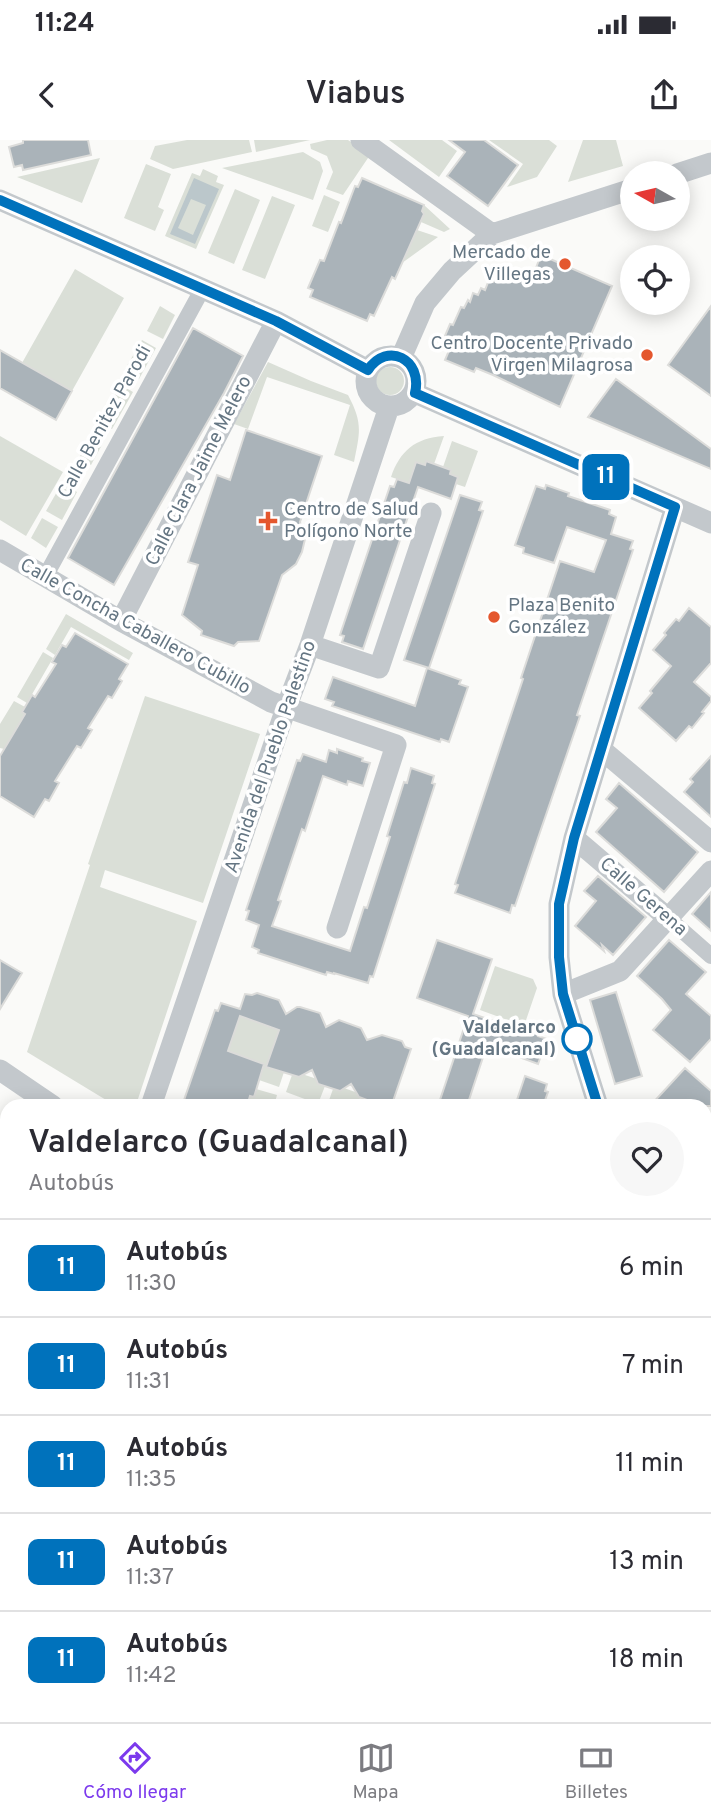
<!DOCTYPE html>
<html lang="es">
<head>
<meta charset="utf-8">
<style>
	body { margin:0; font-family:Overpass,sans-serif; background:#f7f7f7; color:#2b2b33; height:100vh; display:flex; flex-direction:column; font-size:26px; white-space:nowrap }
	* { box-sizing:border-box; margin:0 }
	p { font-size:23px; color:#7c7c81 }
	.icon { flex:none; width:38px; height:38px; fill:none; stroke:currentColor; stroke-width:2; stroke-linecap:round; stroke-linejoin:round }
	.map { position:relative; flex:1; overflow:hidden }
	.sheet { position:absolute; left:0px; top:959px; width:712px; height:623px; display:flex; flex-direction:column; background:#fff; border-radius:21px 21px 0 0; box-shadow:0 4px 18px #0003 }
	.sheet>* { flex:none }
	.badge { padding:0 14px; border-radius:10px; font-size:24px; line-height:46px }
	.needle { width:46px; rotate:278deg }
	.buttons { position:absolute; left:620px; top:21px; display:grid; gap:14px }
	.buttons a { display:grid; place-items:center; width:70px; height:70px; border-radius:50%; background:#fff; box-shadow:0 4px 18px #0003; font-size:35px }
	.map>.badge { position:absolute; translate:-50% -50%; box-shadow:0 0 0 4px #fff }
	.round { display:grid; place-items:center; flex:none; width:74px; height:74px; border-radius:37px; background:#f7f7f7 }
	.headline { display:flex; align-items:center; justify-content:space-between; height:119px; padding:0 28px }
	h1 { font-size:33px; font-weight:600; line-height:52px }
	ul { padding:0; list-style:none }
	li { display:flex; align-items:center; gap:21px; height:98px; padding:0 28px; border-top:2px solid #e1e1e2 }
	li div { flex:1 }
	li b { display:block; font-size:26px }
	li em { font-style:normal }
	li .badge { min-width:77px; font-weight:700; text-align:center }
	.status { display:flex; justify-content:space-between; align-items:center; height:49px; padding:0 35px; background:#fff; direction:ltr }
	.status svg { height:19px; fill:currentColor }
	header { display:flex; justify-content:space-between; align-items:center; height:91px; padding:0 28px; background:#fff; font-size:32px; font-weight:600 }
	.tab-bar { display:flex; justify-content:space-around; align-items:center; height:98px; border-top:2px solid #e1e1e2; background:#fff; font-size:19px; color:#7c7c81 }
	.tab-bar a { display:grid; justify-items:center; gap:4px }
	.tab-bar .on { color:#7c3aed }
	.map>svg:first-child { display:block }
	.green { fill:#dadfd7 }
	.water { fill:#bbc7cb; fill-rule:evenodd }
	.building { fill:#aab3b9; stroke:#dcdcda; stroke-width:2 }
	.lines { fill:none; stroke-linecap:round; stroke-linejoin:round }
	.pedestrian { stroke:#c3c8cc; stroke-width:16 }
	.minor { stroke:#c3c8cc; stroke-width:21 }
	.line-casing { stroke:#fff; stroke-width:16 }
	.line { stroke:#0072bc; stroke-width:10 }
	.poi-dot { fill:#e4572e; stroke:#fff; stroke-width:2.5 }
	.stop-dot { fill:#fff; stroke:#0072bc; stroke-width:3.5 }
	.labels { text-anchor:middle; dominant-baseline:central; stroke-width:7; stroke-linejoin:round; paint-order:stroke }
	.poi-label { font-size:19px; fill:#657683; stroke:#fff; text-anchor:end }
	.street-label { font-size:19px; fill:#657683; stroke:#fff }
	.stop-label { font-size:19px; font-weight:bold; fill:#657683; stroke:#fff; text-anchor:end }
</style>
</head>
<body>
<div class="status"><b>11:24</b><svg viewBox="0 0 49 12"><path d="M0 12V9h3v3zM5 12V6h3v6zM10 12V3h3v9zM15 12V0h3v12zM26 1h20v11H26zM47 4h2v5h-2z"/></svg></div>
<header><svg class="icon" aria-label="back" viewBox="0 0 24 24"><path d="M15 5l-7 7 7 7"/></svg>Viabus<svg class="icon" aria-label="share" viewBox="0 0 24 24"><path d="M12 15V3M7 8l5-5 5 5M5 13v7h14v-7"/></svg></header>
<div class="map">
<svg width="711" height="1582" viewBox="0 0 711 1582">
	<rect width="100%" height="100%" fill="#fafaf8"/>
	<!-- green -->
	<path class="green" d="M187 0H249L252 12 173 29 150 19 155 6Z
		M254 0H310L256 12Z
		M327 0H348L370 15 343 55 326 49 333 32 327 16 311 9 310 4Z
		M389 0H442L457 11 439 37Z
		M489 0H549L557 6 537 37 507 47 523 24Z
		M583 0H616L623 26 568 42Z
		M303 12 320 22 323 31 313 60 222 28Z
		M100 18 82 63 17 37Z
		M146 24 171 34 158 67 164 70 155 91 124 78Z
		M203 29 218 36 216 42 224 45 196 109 165 96 192 33 200 36Z
		M235 49 260 60 234 124 208 113Z
		M324 55 340 62 328 92 312 86Z
		M272 56 295 65 265 139 242 130Z
		M424 65 450 89 444 92 421 82 424 74 422 71Z
		M417 90 438 97 402 123Z
		M75 129 124 158 72 251 22 223Z
		M160 166 175 175 163 199 147 191Z
		M142 200 156 208 139 239 124 231Z
		M268 222 311 241 348 255C363 283 360 292 354 322L334 315 350 265 267 237 248 289 234 284Z
		M376 241a14 14 0 1 1 28 0a14 14 0 1 1-28 0Z
		M121 245 133 252 112 289 99 282Z
		M0 296 63 332 26 396 0 380Z
		M91 296 103 303 91 325 79 318Z
		M444 296 434 324 426 322 425 325 409 343 391 337C400 311 415 298 444 296Z
		M452 301 478 311 465 347 456 344 458 337 450 334 451 330 443 327Z
		M62 343 77 352 62 380 46 371Z
		M42 378 58 387 46 408 31 398Z
		M66 474 133 513 129 520 71 487 55 515 46 509Z
		M43 512 53 518 27 563 17 557Z
		M145 556 260 594 203 763 105 730 100 747 197 781 137 962 132 966H116L27 912 90 725 88 724Z
		M14 561 25 567V574L4 609 0 608V584Z
		M495 826 533 839 537 848 524 886 480 870Z
		M240 876 404 932 399 942 276 900 284 932 279 947 259 940 262 932 259 930 261 923 239 915 210 966Z
		M302 934 317 939 318 944 325 946 318 964 286 952 292 935 299 937Z
		M344 948 358 953 359 958 366 960 364 966H327L333 949 340 951Z
		M256 949 277 955 274 966H247L250 956 254 957Z"/>
	<!-- water -->
	<path class="water" d="M194 38 219 49 195 104 170 94ZM191 59 206 65 193 95 178 88Z"/>
	<!-- building -->
	<path class="building" d="M23 0H88L91 15 23 30 22 25 14 27 9 7 23 3Z
		M449 0H484L518 25 488 66 447 36 465 12Z
		M362 38 424 65 422 71 424 74 395 139 392 137 374 176 370 174 367 181 310 157 313 150 308 148 320 120 324 121 339 82 341 83 355 46 358 47Z
		M541 115 612 146 560 267 493 235 476 228 474 232 445 220 451 206 442 203 450 184 453 185 461 167 464 168 468 160 470 162 473 153 478 155 481 148 485 150 489 140 493 142 497 134 503 137 506 128 532 138Z
		M711 166V256L668 225Z
		M193 188 243 216 224 253 114 445 68 418Z
		M0 210 72 251 56 280 0 248Z
		M616 239 711 309V329L588 277Z
		M246 290 322 316 300 382 305 399 302 412 296 424 282 435 259 501 238 502 234 506 201 495 202 491 182 475 198 425 188 422 217 335 230 340Z
		M426 321 451 330 450 334 458 337 451 359 418 347 363 509 342 502 344 496 340 495 390 346 394 347 397 339 409 343 416 322 425 325Z
		M546 345 569 353 568 356 610 370 609 374 616 377 611 394 633 401 630 409 633 410 577 575 580 576 537 701 515 766 512 765 510 773 455 753 458 745 455 744 523 539 521 538 560 421 594 432 606 400 567 387 554 423 523 413 524 408 515 405 522 385 536 346 545 349Z
		M460 355 482 362 479 370 483 371 429 528 404 520Z
		M689 468 711 487V523L694 542 711 557V561L702 572 704 573 692 588 689 586 676 601 639 568 652 553 650 551 671 526 653 510 666 495 664 493 676 479 679 481Z
		M75 493 128 524 119 539 122 541 112 558 108 556 88 588 92 590 81 608 77 606 55 641 59 643 49 661 45 659 34 677 0 656V616L25 574 22 572 32 555 35 557 56 524 52 522 62 505 66 507Z
		M427 528 461 540 459 544 468 547 449 602 441 599 440 602 332 566 334 562 325 559 333 537 415 566Z
		M337 609 363 618 362 621 370 623 363 646 348 641 347 645 323 636 305 691 302 689 278 760 281 761 272 786 350 811 364 767 367 768 390 697 387 696 404 642 407 643 411 628 434 636 432 643 435 644 400 753 373 837 370 836 368 843 334 833V834L327 832 326 835 258 813 259 810 252 807 259 785 246 780 249 771 246 770 297 620 300 621 303 614 326 622 329 610 337 613Z
		M711 616V677L684 652 693 642 690 639Z
		M619 643 698 712 664 752 596 692 617 668 606 659Z
		M598 736 646 777 613 815 602 805 604 811 575 786 596 761 584 751Z
		M711 752V791L692 774Z
		M437 800 492 819 473 874 514 888 516 883 539 892 538 896 547 899 538 924 487 905 467 966H438L468 876 417 858Z
		M669 800 706 832 686 854 711 876V899L690 922 653 890 671 870 662 859 637 836Z
		M0 820 22 833 0 869Z
		M616 852 642 936 615 944 590 860Z
		M257 853 279 860 286 874 297 867H300L320 873 326 887 339 880 361 888 367 900 382 895 402 901 405 907 411 909 392 964 386 962 380 965 359 957 351 944 340 951 318 944 312 930 299 937 266 927 279 890 240 876 228 911 264 924 254 957 250 956 247 966H182L215 870 218 871 221 863 240 869 245 854 252 855Z
		M685 928 711 951V966H650Z
		M525 936 547 944 545 951 548 952 543 966H515Z"/>
	<g class="lines">
		<!-- pedestrian -->
		<path class="pedestrian" d="M45 437 203 148
			M669 779 711 816
			M710 1267 711 1266
			M705 1489 711 1488
			M214 1582 251 1575"/>
		<!-- minor -->
		<path class="minor" d="M361 0 492 94
			M677 34 711 23
			M0 60 276 181 368 230
			M366 241a25 25 0 1 1 50 0a25 25 0 1 1-50 0Z
			M401 218 425 163 452 131 492 94 632 49
			M415 253 711 383
			M0 410 121 481 271 562 396 605 337 788
			M121 481 276 181
			M310 505 379 528 431 373
			M602 610 711 702
			M574 698 669 779
			M563 854 620 831 711 731
			M0 930 53 966
			M151 966 286 568 310 505 389 267
			M598 966 563 854 559 817V764L574 698 675 367
			M705 1149 711 1142
			M0 1251 7 1250
			M705 1281 711 1285
			M96 1575 97 1582
			M392 1575 393 1582
			M0 1577 10 1575"/>
	</g>
	<g class="lines">
		<defs>
			<path id="line" d="M0 60 276 181 368 230C387 201 423 219 415 253L675 367 574 698 559 764V817L563 854 598 966"/>
		</defs>
		<!-- line casing -->
		<use href="#line" class="line-casing"/>
		<!-- line -->
		<use href="#line" class="line"/>
	</g>
	<!-- markers -->
	<g class="poi-dot">
		<circle cx="565" cy="124" r="7"/>
		<circle cx="647" cy="215" r="7"/>
		<path d="M264.5 370.5h7v7h7v7h-7v7h-7v-7h-7v-7h7z"/>
		<circle cx="494" cy="477" r="7"/>
	</g>
	<circle class="stop-dot" cx="577" cy="899" r="14"/>
	<g class="labels">
		<!-- poi labels -->
		<g class="poi-label">
			<text x="551" y="113">Mercado de<tspan x="551" dy="22">Villegas</tspan></text>
			<text x="633" y="204">Centro Docente Privado<tspan x="633" dy="22">Virgen Milagrosa</tspan></text>
			<text x="284" y="370" text-anchor="start">Centro de Salud<tspan x="284" dy="22">Polígono Norte</tspan></text>
			<text x="508" y="466" text-anchor="start">Plaza Benito<tspan x="508" dy="22">González</tspan></text>
		</g>
		<!-- street labels -->
		<g class="street-label">
			<text transform="translate(105 282) rotate(-61)">Calle Benitez Parodi</text>
			<text transform="translate(199 331) rotate(-63)">Calle Clara Jaime Melero</text>
			<text transform="translate(135 487) rotate(29)">Calle Concha Caballero Cubillo</text>
			<text transform="translate(271 617) rotate(-71)">Avenida del Pueblo Palestino</text>
			<text transform="translate(643 757) rotate(41)">Calle Gerena</text>
		</g>
		<!-- stop labels -->
		<g class="stop-label">
			<text x="556" y="888">Valdelarco<tspan x="556" dy="22">(Guadalcanal)</tspan></text>
		</g>
	</g>
</svg>
<div class="buttons">
<a><svg class="needle" viewBox="-14 -14 28 28"><path d="M0-13l5 13h-10z" fill="#e53935"/><path d="M0 13l5-13h-10z" fill="#7c7c81"/></svg></a>
<a><svg class="icon" aria-label="locate" viewBox="0 0 24 24"><circle cx="12" cy="12" r="6"/><path d="M12 2v4M12 18v4M2 12h4M18 12h4"/></svg></a>
</div>
<b class="badge" style="left:606px;top:337px;background:#0072bc;color:#fff">11</b>
<section class="sheet">
<div class="headline"><div><h1>Valdelarco (Guadalcanal)</h1><p>Autobús</p></div><a class="round"><svg class="icon" aria-label="heart" viewBox="0 0 24 24"><path d="M12 20l-8-8c-3-5 5-10 8-4 3-6 11-1 8 4z"/></svg></a></div>
<ul>
<li><span class="badge" style="background:#0072bc;color:#fff">11</span><div><b>Autobús</b><p>11:30</p></div><em>6 min</em></li>
<li><span class="badge" style="background:#0072bc;color:#fff">11</span><div><b>Autobús</b><p>11:31</p></div><em>7 min</em></li>
<li><span class="badge" style="background:#0072bc;color:#fff">11</span><div><b>Autobús</b><p>11:35</p></div><em>11 min</em></li>
<li><span class="badge" style="background:#0072bc;color:#fff">11</span><div><b>Autobús</b><p>11:37</p></div><em>13 min</em></li>
<li><span class="badge" style="background:#0072bc;color:#fff">11</span><div><b>Autobús</b><p>11:42</p></div><em>18 min</em></li>
</ul>
</section>
</div>
<nav class="tab-bar">
<a class="on"><svg class="icon" aria-label="directions" viewBox="0 0 24 24"><path d="M12 3l9 9-9 9-9-9zM9 14v-3h6M13 9l2 2-2 2"/></svg>Cómo llegar</a>
<a><svg class="icon" aria-label="map" viewBox="0 0 24 24"><path d="M3 6l6-2 6 2 6-2v14l-6 2-6-2-6 2zM9 4v14M15 6v14"/></svg>Mapa</a>
<a><svg class="icon" aria-label="tickets" viewBox="0 0 24 24"><path d="M3 7h18v10H3zM15 7v10"/></svg>Billetes</a>
</nav>
</body>
</html>
